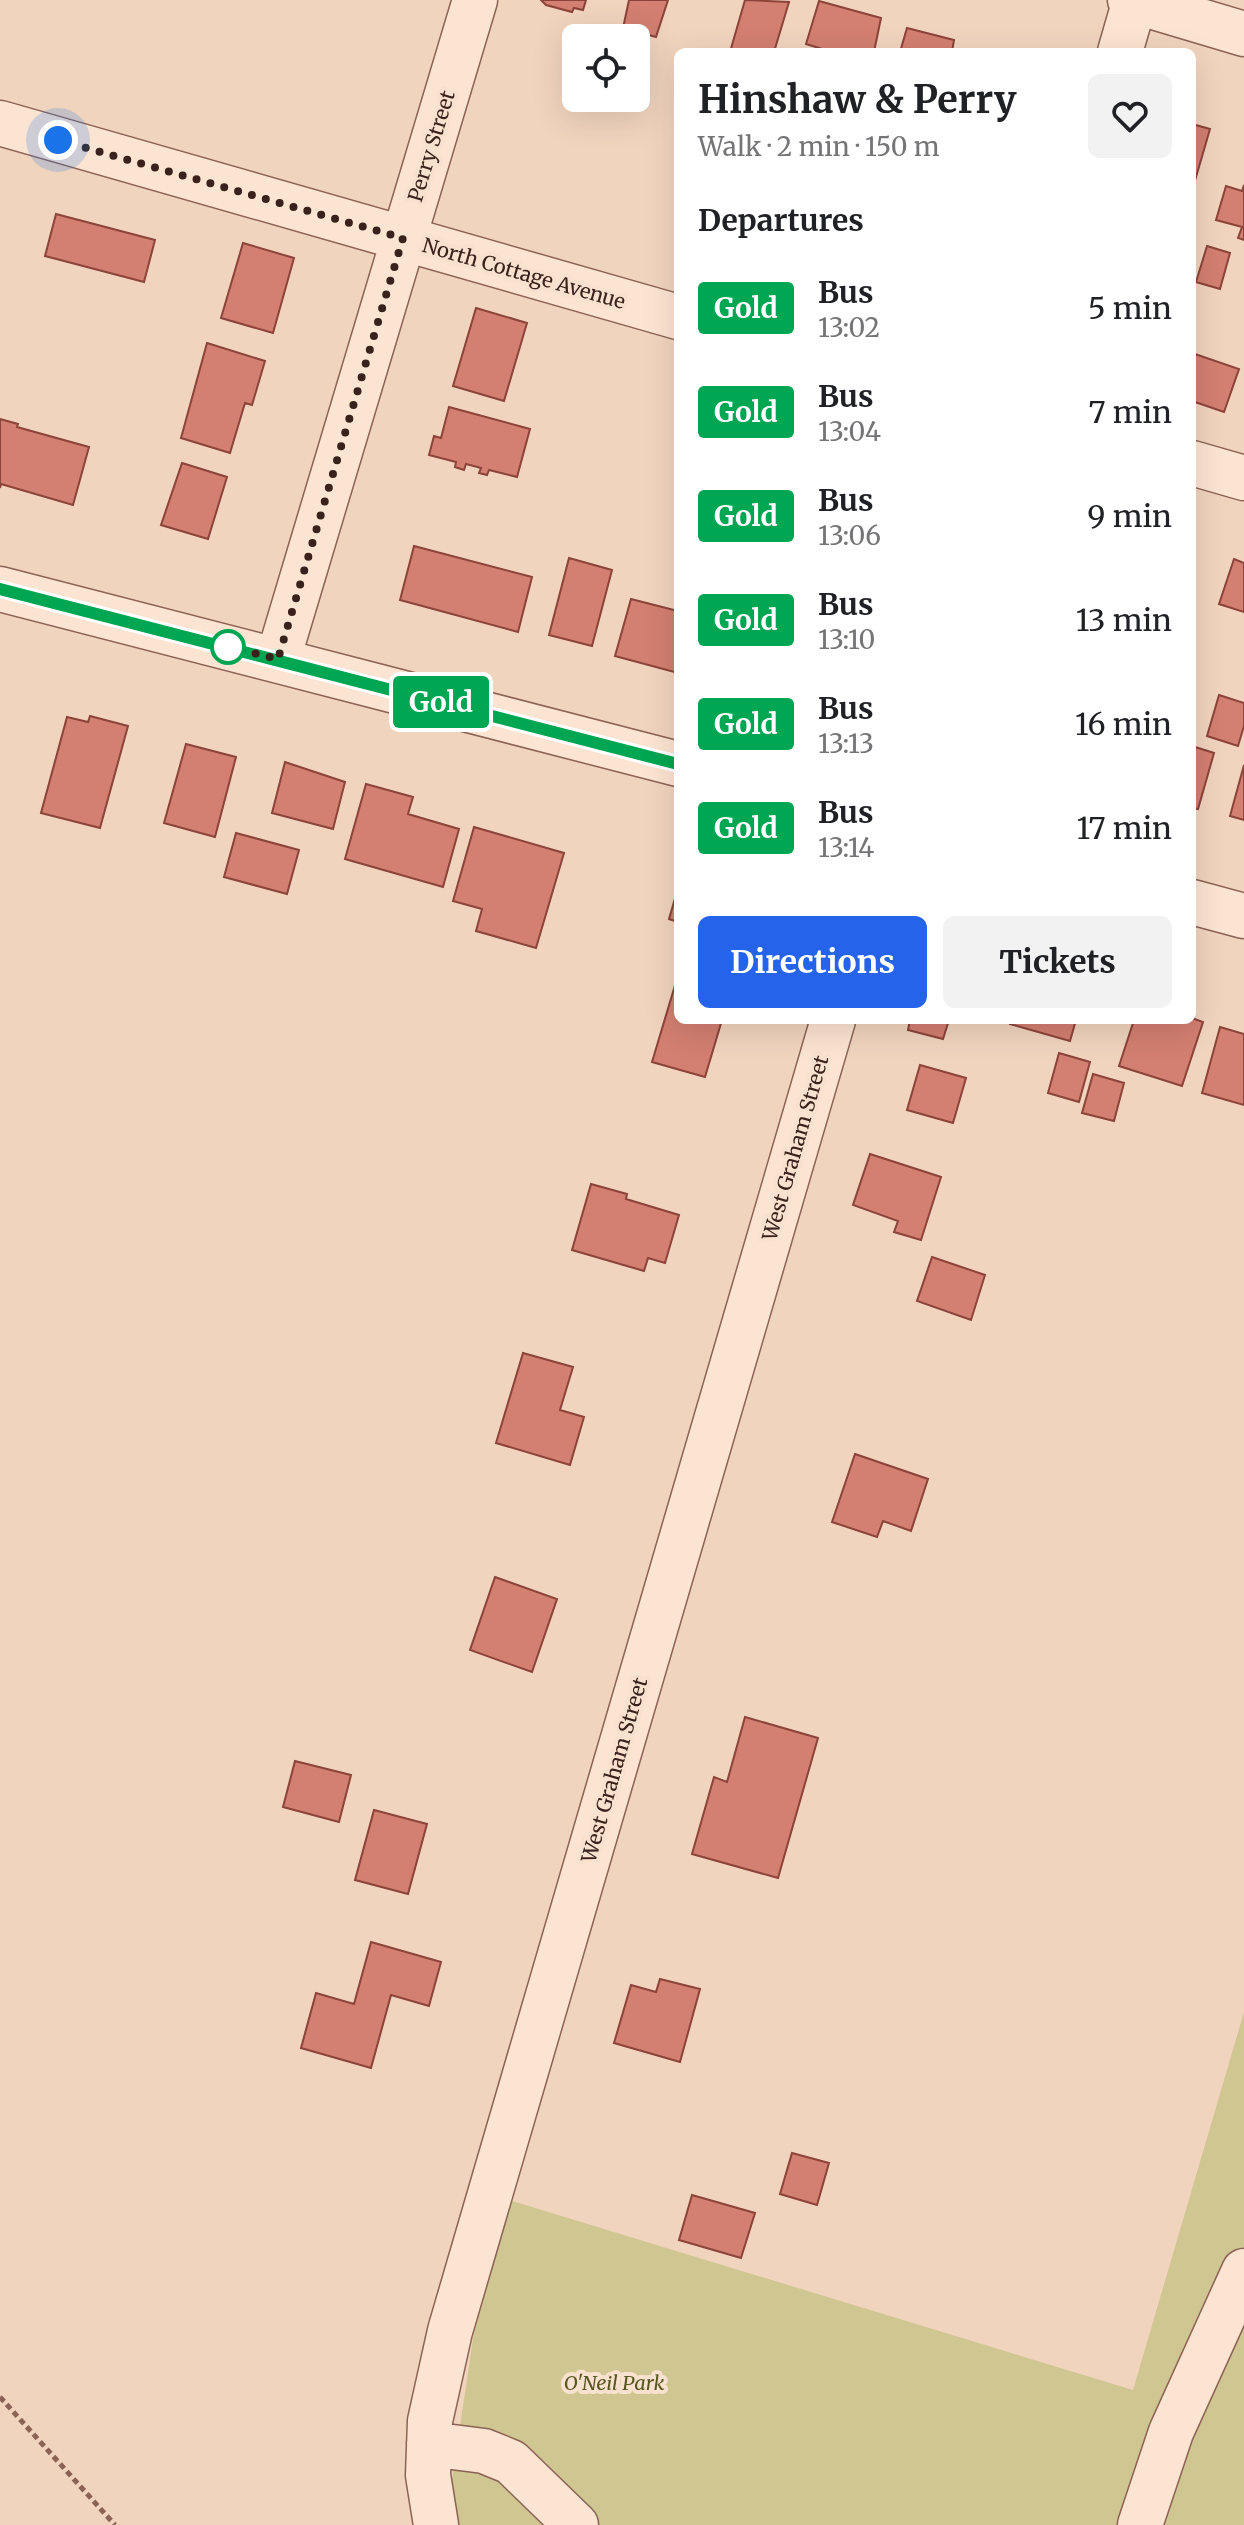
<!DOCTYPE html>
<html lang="en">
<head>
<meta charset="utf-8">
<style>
	body { margin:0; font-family:Merriweather,serif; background:#f2f2f2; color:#202124; height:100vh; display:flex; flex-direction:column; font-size:30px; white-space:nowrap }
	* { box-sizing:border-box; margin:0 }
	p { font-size:26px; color:#757577 }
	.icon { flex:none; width:44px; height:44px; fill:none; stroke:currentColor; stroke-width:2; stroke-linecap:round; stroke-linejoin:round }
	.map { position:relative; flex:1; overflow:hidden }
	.side { position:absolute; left:674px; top:48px; width:522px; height:976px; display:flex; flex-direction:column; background:#fff; border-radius:12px; box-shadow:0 8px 32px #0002 }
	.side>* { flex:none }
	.badge { padding:0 16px; border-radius:6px; font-size:28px; line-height:52px }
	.tools { position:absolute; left:562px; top:24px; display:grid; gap:16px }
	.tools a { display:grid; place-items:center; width:88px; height:88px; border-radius:12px; background:#fff; box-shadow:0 8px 32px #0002; font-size:40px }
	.you { position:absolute; width:40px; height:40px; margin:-20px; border:6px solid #fff; border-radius:50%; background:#1a73e8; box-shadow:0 0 0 12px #1a73e833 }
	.map>.badge { position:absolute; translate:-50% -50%; box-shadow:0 0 0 4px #fff }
	h2 { padding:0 24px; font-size:30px; line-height:72px }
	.round { display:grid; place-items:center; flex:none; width:84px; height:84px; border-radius:12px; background:#f2f2f2 }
	.head { display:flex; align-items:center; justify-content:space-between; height:136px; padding:0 24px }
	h1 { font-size:38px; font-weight:700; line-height:60px }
	.action { display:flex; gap:16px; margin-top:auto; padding:16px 24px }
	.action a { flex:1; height:92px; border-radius:12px; background:#2563eb; color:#fff; font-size:32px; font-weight:700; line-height:92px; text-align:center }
	.action a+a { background:#f2f2f2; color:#202124 }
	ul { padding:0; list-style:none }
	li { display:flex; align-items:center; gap:24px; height:104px; padding:0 24px }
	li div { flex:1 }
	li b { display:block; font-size:30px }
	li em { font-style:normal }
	li .badge { min-width:88px; font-weight:700; text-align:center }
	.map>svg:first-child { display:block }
	.green { fill:#d0c691 }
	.building { fill:#d37f71; stroke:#8c4339; stroke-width:2 }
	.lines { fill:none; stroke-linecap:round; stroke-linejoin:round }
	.minor-casing { stroke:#8b6355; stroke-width:47 }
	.path { stroke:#8b6355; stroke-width:5; stroke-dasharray:6 4; stroke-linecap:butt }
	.minor { stroke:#fce4d2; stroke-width:44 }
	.line-casing { stroke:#fff; stroke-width:18 }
	.line { stroke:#00a651; stroke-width:12 }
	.walk { stroke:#39221b; stroke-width:8; stroke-dasharray:0 14.4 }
	.stop-dot { fill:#fff; stroke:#00a651; stroke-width:4 }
	.labels { text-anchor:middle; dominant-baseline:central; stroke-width:8; stroke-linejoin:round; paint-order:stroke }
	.street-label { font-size:20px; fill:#39221b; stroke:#f8e1ce }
	.park-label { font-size:20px; font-style:italic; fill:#575620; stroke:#f8e1ce }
</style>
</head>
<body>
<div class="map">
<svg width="1244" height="2525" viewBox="0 0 1244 2525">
	<rect width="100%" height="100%" fill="#f1d4be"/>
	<!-- green -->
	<path class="green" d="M1244 2012V2525H459L451 2487 474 2332 509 2200 1133 2390Z"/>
	<!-- building -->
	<path class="building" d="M541 0H586L583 10 574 8 572 12 546 5Z
		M629 0H668L656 37 623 28Z
		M745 0 789 2 774 52H730Z
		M819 1 881 18 874 52H832L806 44Z
		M907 28 954 40 952 52H900Z
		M1192 124 1210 129 1192 191Z
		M1244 185V240L1238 238 1242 227 1216 220 1226 186 1242 191Z
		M56 214 155 240 144 282 45 256Z
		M243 243 294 258 273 333 221 318Z
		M1207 246 1230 253 1220 289 1196 282Z
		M476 308 527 323 504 401 453 386Z
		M207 343 265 361 252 405 245 403 230 453 181 438Z
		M1192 353 1239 369 1224 412 1192 401Z
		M449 407 530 429 517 477 489 470 487 475 479 473 481 468 466 464 464 470 455 467 456 462 429 455 434 436 441 438Z
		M0 419 18 424 17 427 89 447 73 505 1 484 0 488Z
		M182 463 227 477 208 539 161 525Z
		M414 546 532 577 518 632 400 600Z
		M569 558 612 570 592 646 549 635Z
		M1234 559 1244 563V612L1219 604Z
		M631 599 678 611V673L615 656Z
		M1219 695 1244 703V726L1238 746 1207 736Z
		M90 716 128 726 100 828 41 813 67 717 88 722Z
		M186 744 236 757 215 837 164 823Z
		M1192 746 1214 753 1198 809 1192 808Z
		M285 762 345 782 333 829 272 813Z
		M1244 765V820L1230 816Z
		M366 784 413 797 408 814 459 829 443 887 345 859Z
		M474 827 564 853 536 948 476 931 482 909 453 901Z
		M236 833 299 850 287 894 224 877Z
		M678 888V922L669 919Z
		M676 982 678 1020H722L705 1077 652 1062Z
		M1192 1018 1203 1022 1182 1086 1119 1066 1134 1020Z
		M910 1020H949L943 1039 908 1030Z
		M1011 1020H1076L1070 1041 1010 1024Z
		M1220 1027 1244 1034V1105L1202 1093Z
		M1059 1053 1090 1062 1079 1102 1048 1093Z
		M920 1065 966 1078 953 1123 907 1110Z
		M1093 1074 1124 1083 1114 1121 1082 1113Z
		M870 1154 941 1177 921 1240 894 1232 898 1221 853 1205Z
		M591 1184 627 1194 626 1199 679 1215 665 1263 648 1258 644 1271 572 1250Z
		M932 1257 985 1275 971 1320 917 1301Z
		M523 1353 573 1367 560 1410 584 1417 570 1465 496 1443Z
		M855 1454 928 1479 911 1531 883 1521 877 1537 832 1522Z
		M495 1577 557 1599 532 1672 470 1650Z
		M745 1717 818 1738 778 1878 692 1854 714 1777 727 1782Z
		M295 1761 351 1775 339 1822 283 1807Z
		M374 1810 427 1824 408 1894 355 1880Z
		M371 1942 441 1962 429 2006 391 1995 371 2068 301 2048 316 1993 354 2004Z
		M660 1979 700 1989 680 2062 614 2043 631 1985 656 1992Z
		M792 2153 829 2163 817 2205 780 2194Z
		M692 2195 755 2213 741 2258 679 2240Z"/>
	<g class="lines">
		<defs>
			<path id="minor" d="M1130 0 1244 34
				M1120 52 1135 0
				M0 123 678 317
				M1192 463 1244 478
				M0 589 678 764
				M278 659 475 0
				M1192 902 1244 916
				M429 2444 484 2451 511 2462 576 2525
				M436 2525 428 2475 430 2421 450 2331 833 1020
				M1140 2525 1171 2432 1244 2271"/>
		</defs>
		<!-- minor casing -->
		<use href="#minor" class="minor-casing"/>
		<!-- path -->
		<path class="path" d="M0 2397 115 2525"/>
		<!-- minor -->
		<use href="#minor" class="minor"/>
	</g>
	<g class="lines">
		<defs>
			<path id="line" d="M0 589 678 764"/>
		</defs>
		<!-- line casing -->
		<use href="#line" class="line-casing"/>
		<!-- line -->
		<use href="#line" class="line"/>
		<!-- walk -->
		<path class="walk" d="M58 140 403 238 278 659 216 644 228 647"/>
	</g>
	<!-- markers -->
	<circle class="stop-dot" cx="228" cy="647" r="16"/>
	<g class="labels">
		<!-- street labels -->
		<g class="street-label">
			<text transform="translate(431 146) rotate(-73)">Perry Street</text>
			<text transform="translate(524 273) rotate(16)">North Cottage Avenue</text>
			<text transform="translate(795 1148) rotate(-74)">West Graham Street</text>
			<text transform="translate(614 1770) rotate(-74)">West Graham Street</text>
		</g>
		<!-- park labels -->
		<g class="park-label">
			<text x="614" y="2382">O'Neil Park</text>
		</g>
	</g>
</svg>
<div class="tools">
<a><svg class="icon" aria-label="locate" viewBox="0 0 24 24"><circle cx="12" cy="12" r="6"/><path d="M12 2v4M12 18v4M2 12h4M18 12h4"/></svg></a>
</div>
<div class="you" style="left:58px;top:140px"></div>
<b class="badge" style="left:441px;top:702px;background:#00a651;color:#fff">Gold</b>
<section class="side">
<div class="head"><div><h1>Hinshaw &amp; Perry</h1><p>Walk · 2 min · 150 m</p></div><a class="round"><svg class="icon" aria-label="heart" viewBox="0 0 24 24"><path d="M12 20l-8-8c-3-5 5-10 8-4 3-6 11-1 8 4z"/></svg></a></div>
<h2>Departures</h2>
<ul>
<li><span class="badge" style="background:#00a651;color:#fff">Gold</span><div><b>Bus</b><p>13:02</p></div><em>5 min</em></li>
<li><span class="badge" style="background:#00a651;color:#fff">Gold</span><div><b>Bus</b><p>13:04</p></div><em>7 min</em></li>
<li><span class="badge" style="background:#00a651;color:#fff">Gold</span><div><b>Bus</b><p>13:06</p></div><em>9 min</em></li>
<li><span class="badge" style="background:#00a651;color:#fff">Gold</span><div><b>Bus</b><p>13:10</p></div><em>13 min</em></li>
<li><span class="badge" style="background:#00a651;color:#fff">Gold</span><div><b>Bus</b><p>13:13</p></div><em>16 min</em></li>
<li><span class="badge" style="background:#00a651;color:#fff">Gold</span><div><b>Bus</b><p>13:14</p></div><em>17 min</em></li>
</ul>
<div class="action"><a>Directions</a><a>Tickets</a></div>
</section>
</div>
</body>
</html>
